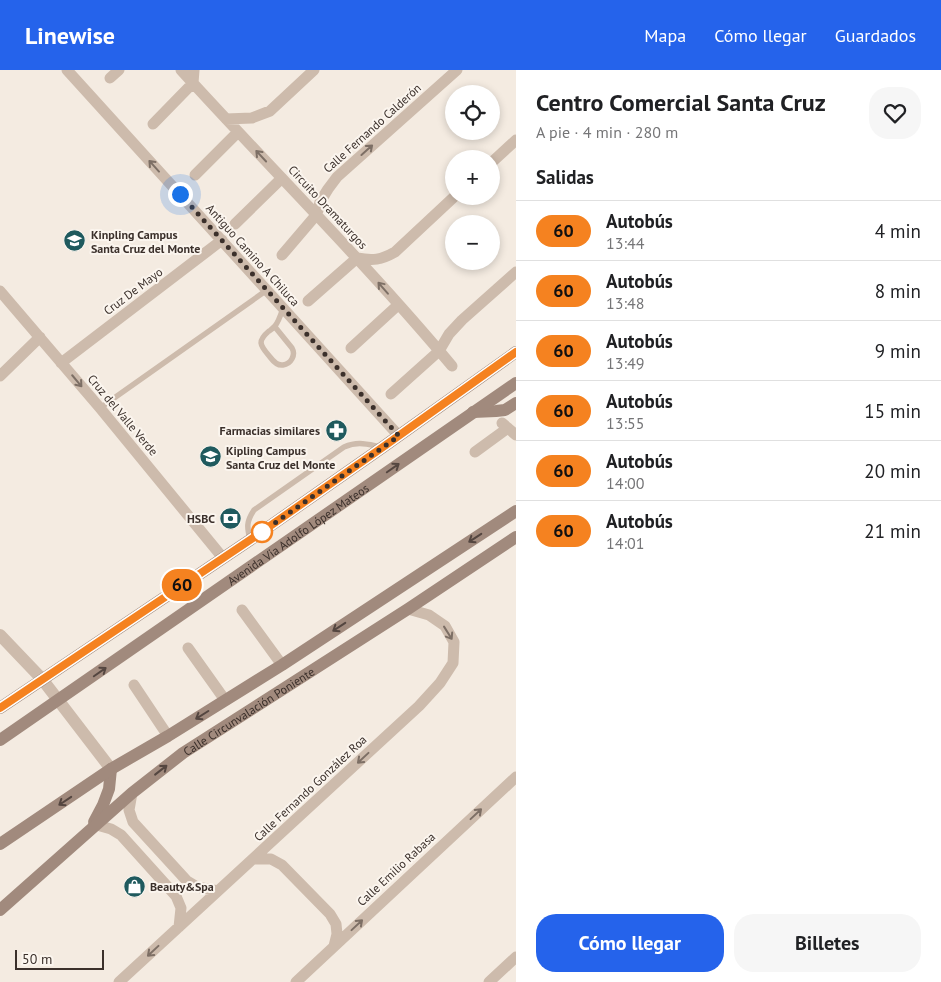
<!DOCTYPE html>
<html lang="es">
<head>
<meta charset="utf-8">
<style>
	body { margin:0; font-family:"PT Sans",sans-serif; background:#f6f6f6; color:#202124; height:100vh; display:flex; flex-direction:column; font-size:19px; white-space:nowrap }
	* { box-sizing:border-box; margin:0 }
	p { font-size:16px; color:#757577 }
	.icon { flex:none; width:28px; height:28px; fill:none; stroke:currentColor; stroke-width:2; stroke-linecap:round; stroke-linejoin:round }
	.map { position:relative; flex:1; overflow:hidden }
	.sheet { display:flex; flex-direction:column; background:#fff; width:425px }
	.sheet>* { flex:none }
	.badge { padding:0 10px; border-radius:16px; font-size:18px; line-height:32px }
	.tools { position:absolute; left:445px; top:15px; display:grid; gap:10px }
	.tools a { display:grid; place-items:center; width:55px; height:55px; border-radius:50%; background:#fff; box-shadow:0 2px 8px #0003; font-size:25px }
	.scale { position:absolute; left:15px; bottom:12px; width:89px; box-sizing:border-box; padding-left:5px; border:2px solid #3b302b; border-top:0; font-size:14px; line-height:18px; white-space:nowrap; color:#3b302b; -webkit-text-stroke:4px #fbf5ee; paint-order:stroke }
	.you { position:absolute; width:25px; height:25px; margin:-12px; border:4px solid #fff; border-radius:50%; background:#1a73e8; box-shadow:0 0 0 8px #1a73e833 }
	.map>.badge { position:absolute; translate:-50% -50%; box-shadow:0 0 0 2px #fff }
	h2 { padding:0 20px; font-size:19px; line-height:45px }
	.round { display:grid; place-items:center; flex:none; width:52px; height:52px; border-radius:20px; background:#f6f6f6 }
	.headline { display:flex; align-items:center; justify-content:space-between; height:85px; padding:0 20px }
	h1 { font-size:24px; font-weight:700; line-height:38px }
	.cta { display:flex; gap:10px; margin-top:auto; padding:10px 20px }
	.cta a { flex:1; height:58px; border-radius:20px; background:#2563eb; color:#fff; font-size:20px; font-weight:700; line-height:58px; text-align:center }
	.cta a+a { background:#f6f6f6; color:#202124 }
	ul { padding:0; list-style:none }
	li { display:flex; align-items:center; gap:15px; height:60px; padding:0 20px; border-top:1px solid #e0e0e0 }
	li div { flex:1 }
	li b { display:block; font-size:19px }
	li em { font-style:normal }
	li .badge { min-width:55px; font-weight:700; text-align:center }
	header { display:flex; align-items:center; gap:30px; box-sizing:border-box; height:70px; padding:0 25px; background:#2563eb; color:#fff }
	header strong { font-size:24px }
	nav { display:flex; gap:28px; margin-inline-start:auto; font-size:18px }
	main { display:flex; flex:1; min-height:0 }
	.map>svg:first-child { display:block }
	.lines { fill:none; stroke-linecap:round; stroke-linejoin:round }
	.service { stroke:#cdbbac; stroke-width:5.5 }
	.minor { stroke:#cdbbac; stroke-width:11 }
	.tertiary { stroke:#cdbbac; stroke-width:12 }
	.secondary { stroke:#a18a7d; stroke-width:12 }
	.oneway { stroke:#7d6f65 }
	.oneway2 { stroke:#544640 }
	.line-casing { stroke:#fff; stroke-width:11 }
	.line { stroke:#f58220; stroke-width:8 }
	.walk { stroke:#3b302b; stroke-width:5; stroke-dasharray:0 9 }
	.stop-dot { fill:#fff; stroke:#f58220; stroke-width:2.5 }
	.labels { text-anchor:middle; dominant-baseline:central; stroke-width:4; stroke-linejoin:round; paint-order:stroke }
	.street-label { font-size:12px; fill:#3b302b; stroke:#fbf5ee }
	.poi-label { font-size:12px; font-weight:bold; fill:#3b302b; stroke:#fbf5ee; text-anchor:start }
</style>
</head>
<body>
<header>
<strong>Linewise</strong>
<nav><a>Mapa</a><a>Cómo llegar</a><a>Guardados</a></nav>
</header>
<main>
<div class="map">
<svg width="516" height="912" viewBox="0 0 516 912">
	<rect width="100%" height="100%" fill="#f4ebe1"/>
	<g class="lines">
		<!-- service -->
		<path class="service" d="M275 257 292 278C296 285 291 294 283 295 277 296 273 291 270 287 261 276 256 272 269 261 270 261 274 257 275 256 279 251 281 244 283 238
			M100 338 267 220
			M250 470C247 457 246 452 254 440L344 377C358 371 366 374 381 377"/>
		<!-- minor -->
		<path class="minor" d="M67 0 399 366
			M181 0C271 99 366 193 452 296
			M110 8 119 0
			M226 49 252 48 270 41 314 0
			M153 54 193 13 194 0
			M491 93 516 70
			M195 105 238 62
			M235 154 282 108
			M282 185 317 144 320 132 328 119 337 107 457 0
			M0 221 100 338 223 488
			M308 231 357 188C373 191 381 190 395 182L455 126
			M351 278 398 235
			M61 293 222 170
			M0 306 40 267
			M391 324 439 281 449 264 462 250 516 202
			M502 353 516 365
			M475 382 508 358
			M242 540 282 595
			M188 578 225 630
			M134 615 168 666
			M132 723 129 740 133 752 187 811 197 817 218 821
			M97 755 111 759 121 765 176 826 181 838 179 857
			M254 789H271L282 795 330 844 336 854 337 864 334 876
			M119 912 419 636 440 613 453 593 454 572 445 556 429 545 408 539
			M296 912 516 707
			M489 912 516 887"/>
		<!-- tertiary -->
		<path class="tertiary" d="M0 565 42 609 111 699"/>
		<!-- secondary -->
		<g class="secondary">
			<path d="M473 342 496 341 505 340 516 333"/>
			<path d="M0 638 250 470 383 377 516 282"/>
			<path id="s1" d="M0 670 516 313"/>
			<path d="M94 752 103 735 109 719 111 699"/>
			<path d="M0 774 111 699 168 666 282 595 516 441"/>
			<path id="s2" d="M0 840 132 723 183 683 408 539 516 467"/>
		</g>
	</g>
	<!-- one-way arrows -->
	<defs><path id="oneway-shaft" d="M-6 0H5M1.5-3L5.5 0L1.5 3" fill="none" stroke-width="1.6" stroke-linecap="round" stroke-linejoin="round" transform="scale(1.25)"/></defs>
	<g class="oneway">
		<use href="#oneway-shaft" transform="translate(367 80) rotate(-42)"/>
		<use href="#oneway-shaft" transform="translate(261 86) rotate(-133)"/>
		<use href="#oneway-shaft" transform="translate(154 96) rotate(-132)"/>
		<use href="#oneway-shaft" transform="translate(383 218) rotate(-131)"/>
		<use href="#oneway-shaft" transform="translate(77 311) rotate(50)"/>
		<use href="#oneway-shaft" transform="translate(448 563) rotate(58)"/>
		<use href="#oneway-shaft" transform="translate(363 688) rotate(137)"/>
		<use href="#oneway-shaft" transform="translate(476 744) rotate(-43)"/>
		<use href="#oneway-shaft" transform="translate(357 855) rotate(-43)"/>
		<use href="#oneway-shaft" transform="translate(153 881) rotate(137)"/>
	</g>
	<g class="oneway2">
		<use href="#oneway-shaft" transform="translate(393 398) rotate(-35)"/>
		<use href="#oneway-shaft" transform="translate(475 468) rotate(147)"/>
		<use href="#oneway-shaft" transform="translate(339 557) rotate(147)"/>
		<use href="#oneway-shaft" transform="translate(100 602) rotate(-35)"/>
		<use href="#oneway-shaft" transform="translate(202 645) rotate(148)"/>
		<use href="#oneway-shaft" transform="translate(161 700) rotate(-38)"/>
		<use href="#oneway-shaft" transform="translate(65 731) rotate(146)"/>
	</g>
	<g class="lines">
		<defs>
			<path id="line" d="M0 638 250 470 383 377 516 282"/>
		</defs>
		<!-- line casing -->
		<use href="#line" class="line-casing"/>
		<!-- line -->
		<use href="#line" class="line"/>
		<!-- walk -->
		<path class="walk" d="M180 124 399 366 262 462"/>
	</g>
	<!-- icons -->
	<defs>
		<symbol id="school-disc" viewBox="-11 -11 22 22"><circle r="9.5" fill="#1f5a5e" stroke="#fbf5ee"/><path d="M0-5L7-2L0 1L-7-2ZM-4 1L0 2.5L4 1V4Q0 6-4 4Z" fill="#fff"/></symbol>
		<symbol id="pharmacy-disc" viewBox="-11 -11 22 22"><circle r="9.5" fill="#1f5a5e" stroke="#fbf5ee"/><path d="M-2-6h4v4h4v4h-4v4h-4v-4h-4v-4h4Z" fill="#fff"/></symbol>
		<symbol id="bank-disc" viewBox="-11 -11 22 22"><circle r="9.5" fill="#1f5a5e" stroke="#fbf5ee"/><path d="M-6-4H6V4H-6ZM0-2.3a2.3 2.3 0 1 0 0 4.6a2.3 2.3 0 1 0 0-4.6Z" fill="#fff"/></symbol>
		<symbol id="shop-disc" viewBox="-11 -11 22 22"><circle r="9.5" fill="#1f5a5e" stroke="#fbf5ee"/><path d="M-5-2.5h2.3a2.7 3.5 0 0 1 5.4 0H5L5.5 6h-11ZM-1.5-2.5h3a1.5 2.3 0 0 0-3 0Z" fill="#fff"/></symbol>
	</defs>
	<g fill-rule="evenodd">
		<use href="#school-disc" x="62" y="158" width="25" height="25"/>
		<use href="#pharmacy-disc" x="324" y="348" width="25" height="25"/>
		<use href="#school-disc" x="198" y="374" width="25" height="25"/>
		<use href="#bank-disc" x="218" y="436" width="25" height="25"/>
		<use href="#shop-disc" x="122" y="804" width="25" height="25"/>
	</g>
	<!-- markers -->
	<circle class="stop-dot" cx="262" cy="462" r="10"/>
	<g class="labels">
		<!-- street labels -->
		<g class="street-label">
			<text transform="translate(372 58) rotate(-42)">Calle Fernando Calderón</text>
			<text transform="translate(328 137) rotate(47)">Circuito Dramaturgos</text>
			<text transform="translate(253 185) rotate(48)">Antiguo Camino A Chiluca</text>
			<text transform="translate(133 221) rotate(-37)">Cruz De Mayo</text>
			<text transform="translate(123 345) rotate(50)">Cruz del Valle Verde</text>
			<text stroke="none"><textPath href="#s1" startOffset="362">Avenida Via Adolfo López Mateos</textPath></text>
			<text stroke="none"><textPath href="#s2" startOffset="319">Calle Circunvalación Poniente</textPath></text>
			<text transform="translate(310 718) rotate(-43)">Calle Fernando González Roa</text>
			<text transform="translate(396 799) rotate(-43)">Calle Emilio Rabasa</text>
		</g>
		<!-- poi labels -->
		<g class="poi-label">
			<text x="91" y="164">Kinpling Campus<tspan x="91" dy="14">Santa Cruz del Monte</tspan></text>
			<text x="320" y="360" text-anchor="end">Farmacias similares</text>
			<text x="226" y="380">Kipling Campus<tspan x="226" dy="14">Santa Cruz del Monte</tspan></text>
			<text x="215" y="448" text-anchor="end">HSBC</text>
			<text x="150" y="816">Beauty&amp;Spa</text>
		</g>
	</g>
</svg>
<div class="tools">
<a><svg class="icon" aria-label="locate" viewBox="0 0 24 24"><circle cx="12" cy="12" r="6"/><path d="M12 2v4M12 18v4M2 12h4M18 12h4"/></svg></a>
<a>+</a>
<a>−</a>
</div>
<div class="scale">50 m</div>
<div class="you" style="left:180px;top:124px"></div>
<b class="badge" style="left:182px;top:515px;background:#f58220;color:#111">60</b>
</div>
<section class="sheet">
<div class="headline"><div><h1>Centro Comercial Santa Cruz</h1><p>A pie · 4 min · 280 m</p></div><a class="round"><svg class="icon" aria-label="heart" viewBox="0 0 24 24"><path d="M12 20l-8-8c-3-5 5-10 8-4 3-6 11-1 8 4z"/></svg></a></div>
<h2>Salidas</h2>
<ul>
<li><span class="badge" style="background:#f58220;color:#111">60</span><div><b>Autobús</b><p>13:44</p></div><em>4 min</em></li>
<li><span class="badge" style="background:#f58220;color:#111">60</span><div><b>Autobús</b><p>13:48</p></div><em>8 min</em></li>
<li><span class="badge" style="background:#f58220;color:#111">60</span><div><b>Autobús</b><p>13:49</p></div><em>9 min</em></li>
<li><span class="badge" style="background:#f58220;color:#111">60</span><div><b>Autobús</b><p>13:55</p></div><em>15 min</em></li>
<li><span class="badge" style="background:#f58220;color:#111">60</span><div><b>Autobús</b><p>14:00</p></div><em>20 min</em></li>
<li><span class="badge" style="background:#f58220;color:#111">60</span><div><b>Autobús</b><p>14:01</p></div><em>21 min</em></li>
</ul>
<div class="cta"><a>Cómo llegar</a><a>Billetes</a></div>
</section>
</main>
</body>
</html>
